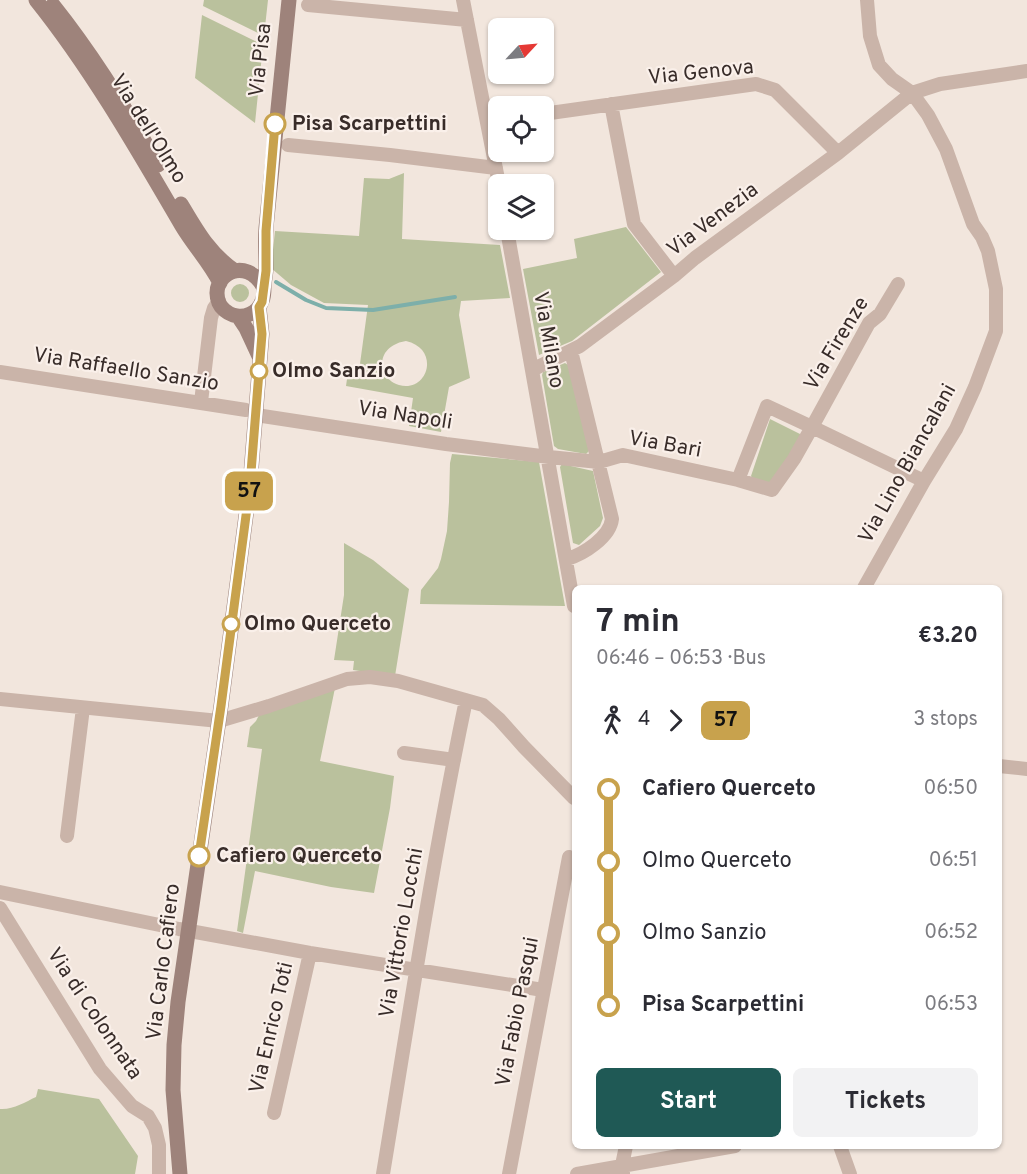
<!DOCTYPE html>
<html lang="en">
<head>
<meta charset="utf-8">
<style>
	body { margin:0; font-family:Overpass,sans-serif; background:#f2f2f3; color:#2b2b33; height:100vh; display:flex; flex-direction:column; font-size:22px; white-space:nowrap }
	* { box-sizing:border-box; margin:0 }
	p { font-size:20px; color:#7c7c81 }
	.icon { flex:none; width:33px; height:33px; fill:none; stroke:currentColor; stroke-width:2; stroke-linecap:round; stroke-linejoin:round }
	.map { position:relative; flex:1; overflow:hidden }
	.drawer { position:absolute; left:572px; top:585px; width:430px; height:564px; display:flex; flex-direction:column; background:#fff; border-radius:9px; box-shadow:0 2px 4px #0004 }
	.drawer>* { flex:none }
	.badge { padding:0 12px; border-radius:9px; font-size:21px; line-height:39px }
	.needle { width:39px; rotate:64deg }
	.buttons { position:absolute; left:488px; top:18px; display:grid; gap:12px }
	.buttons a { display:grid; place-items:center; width:66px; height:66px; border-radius:9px; background:#fff; box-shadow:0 2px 4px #0004; font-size:30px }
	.map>.badge { position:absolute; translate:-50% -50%; box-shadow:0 0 0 3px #fff }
	.legs { display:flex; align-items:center; gap:9px; height:66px; padding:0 24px; font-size:20px }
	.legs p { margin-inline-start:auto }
	.summary { display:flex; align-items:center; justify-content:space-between; height:102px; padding:0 24px }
	h1 { font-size:33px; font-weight:700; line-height:45px }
	.cta { display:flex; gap:12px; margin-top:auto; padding:12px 24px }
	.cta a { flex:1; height:69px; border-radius:9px; background:#1f5955; color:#fff; font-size:24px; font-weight:700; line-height:69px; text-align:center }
	.cta a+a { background:#f2f2f3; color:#2b2b33 }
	ul { padding:0 24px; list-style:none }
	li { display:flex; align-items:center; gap:21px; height:72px; font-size:22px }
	li i { display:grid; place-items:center; width:9px; height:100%; margin:0 8px; background:currentColor }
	li i::after { content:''; width:15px; height:15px; margin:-8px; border:4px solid; border-radius:50%; background:#fff }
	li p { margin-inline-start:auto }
	li:first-child i { background:linear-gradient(#0000 50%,currentColor 0) }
	li:last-child i { background:linear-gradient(currentColor 50%,#0000 0) }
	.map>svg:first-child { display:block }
	.green { fill:#bac19d; fill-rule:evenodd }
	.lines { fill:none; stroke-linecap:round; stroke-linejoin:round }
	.stream { stroke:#7dafaa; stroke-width:4 }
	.street { stroke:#cab4a9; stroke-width:14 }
	.secondary { stroke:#9e837b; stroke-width:15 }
	.line-1-casing { stroke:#fff; stroke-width:14 }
	.line-1 { stroke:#c8a24d; stroke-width:9 }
	.stop-1-dot { fill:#fff; stroke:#c8a24d; stroke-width:3 }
	.labels { text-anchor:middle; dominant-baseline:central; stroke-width:4.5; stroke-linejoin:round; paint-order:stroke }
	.street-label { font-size:21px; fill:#382c29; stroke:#faf0ea }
	.stop-label { font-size:21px; font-weight:bold; fill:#382c29; stroke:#faf0ea; text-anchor:start }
</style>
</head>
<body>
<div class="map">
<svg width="1027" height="1174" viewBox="0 0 1027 1174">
	<rect width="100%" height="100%" fill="#f2e6dd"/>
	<!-- green -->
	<path class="green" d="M204 0H268L264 36 203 6Z
		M202 15 263 45 255 123 195 78Z
		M404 173 402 239 500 245 510 298 461 301 459 315 470 378 449 387 441 432 409 426 413 398 346 386 348 372 359 371 368 305 324 303 291 285 271 268 275 231 359 236 364 178 389 179ZM406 341C441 349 428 393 399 385 391 383 386 377 383 369 379 353 392 343 406 341Z
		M626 227 661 272 572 341 539 355 523 269 577 258 574 239Z
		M231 293a9 9 0 1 1 18 0a9 9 0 1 1-18 0Z
		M565 363 568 365 589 451 586 454 558 449 554 446 542 375 543 372Z
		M770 419 804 436 771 487 754 481 751 476Z
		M452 454 539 462 565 606 420 604 421 590 438 568 441 559 447 531 449 502 450 463Z
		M562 464 593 471 603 518 600 526 579 545 573 543 560 467Z
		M344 543 373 560 409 589 395 676 353 670 354 661 334 660 344 595Z
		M335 688 320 761 394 776 390 808 374 893 331 887 255 871 243 933 237 931 262 749 247 747 250 727 256 721 259 715Z
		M38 1089 99 1099 138 1156 135 1174H0V1109C13 1110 25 1102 36 1097Z"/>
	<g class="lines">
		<!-- stream -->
		<path class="stream" d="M276 282 306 300 326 308 373 310 455 297"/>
		<!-- street -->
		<path class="street" d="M463 0 499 184
			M308 5 467 20
			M611 104 634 224 674 276
			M543 114 756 84 775 90 838 153
			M288 145 390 155 496 168
			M507 230 574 606
			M898 284 880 314 869 323 812 427 924 481
			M532 370 580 346 674 276 695 258 838 153 912 93 940 84 1027 71
			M0 372 246 410
			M201 402 211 318 214 308 219 301
			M256 415 446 444 549 457 599 462 623 455 738 480 772 490 794 459 812 427 767 406 738 480
			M567 559C584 554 610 537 612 519L571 351
			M864 588 924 481 956 429 975 387 996 331V289L988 251 982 237 973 224 946 149 928 115 912 93 892 79 879 65 870 36 867 0
			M0 699 219 721 269 706 347 679 370 677 398 681 483 705 499 719 524 747 574 798
			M404 753 454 760
			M999 766 1027 769
			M67 836 83 708
			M0 892 179 929 310 953 543 990
			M0 908 100 1069 132 1106 148 1116 155 1128 159 1145V1174
			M274 1113 310 953
			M840 1146 850 1174
			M623 1173 622 1165 626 1146
			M383 1174C409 1016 433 857 466 700
			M509 1174 569 857
			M577 1174 735 1146"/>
		<!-- secondary -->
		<path class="secondary" d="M36 0C92 70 137 149 182 226 194 246 210 263 220 283
			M53 5C93 55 127 110 158 165
			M181 204C197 231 209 253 235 271
			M264 288C246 254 208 275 219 303 221 308 227 313 233 315 244 319 258 313 262 301 264 297 264 292 264 287 264 281 266 275 266 269 266 255 265 241 266 228 273 152 281 76 289 0
			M238 316 246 328 259 356
			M180 1174 173 1090 174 1045 178 1002 221 706 250 485 262 334 259 307"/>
	</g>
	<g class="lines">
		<defs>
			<path id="line-1" d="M199 856 221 706 250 485 262 334 259 307 262 302 266 271V231L275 124"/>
		</defs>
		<!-- line-1 casing -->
		<use href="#line-1" class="line-1-casing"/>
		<!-- line-1 -->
		<use href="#line-1" class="line-1"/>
	</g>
	<!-- markers -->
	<g class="stop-1-dot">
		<circle cx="275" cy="124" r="10"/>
		<circle cx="259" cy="371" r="8"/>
		<circle cx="231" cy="624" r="8"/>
		<circle cx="199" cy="856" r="10"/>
	</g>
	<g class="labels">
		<!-- street labels -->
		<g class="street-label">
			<text transform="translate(261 60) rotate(-84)">Via Pisa</text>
			<text transform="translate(701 73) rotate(-6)">Via Genova</text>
			<text transform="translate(148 129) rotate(58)">Via dell'Olmo</text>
			<text transform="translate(713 220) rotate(-37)">Via Venezia</text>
			<text transform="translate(548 340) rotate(80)">Via Milano</text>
			<text transform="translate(837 344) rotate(-59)">Via Firenze</text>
			<text transform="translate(126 370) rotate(9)">Via Raffaello Sanzio</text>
			<text transform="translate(405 416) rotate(9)">Via Napoli</text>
			<text transform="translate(665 445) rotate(10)">Via Bari</text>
			<text transform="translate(908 464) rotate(-61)">Via Lino Biancalani</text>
			<text transform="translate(402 933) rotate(-80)">Via Vittorio Locchi</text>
			<text transform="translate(164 962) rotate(-83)">Via Carlo Cafiero</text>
			<text transform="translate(518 1012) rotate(-79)">Via Fabio Pasqui</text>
			<text transform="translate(94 1014) rotate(56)">Via di Colonnata</text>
			<text transform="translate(272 1028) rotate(-77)">Via Enrico Toti</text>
		</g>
		<!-- stop labels -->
		<g class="stop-label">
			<text x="292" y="124">Pisa Scarpettini</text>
			<text x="272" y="371">Olmo Sanzio</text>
			<text x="244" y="624">Olmo Querceto</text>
			<text x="216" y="856">Cafiero Querceto</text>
		</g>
	</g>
</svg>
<div class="buttons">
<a><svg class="needle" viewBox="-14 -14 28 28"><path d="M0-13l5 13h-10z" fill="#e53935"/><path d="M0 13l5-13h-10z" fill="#7c7c81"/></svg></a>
<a><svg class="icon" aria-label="locate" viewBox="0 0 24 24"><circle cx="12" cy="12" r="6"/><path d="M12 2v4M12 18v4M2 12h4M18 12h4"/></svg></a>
<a><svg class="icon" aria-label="layers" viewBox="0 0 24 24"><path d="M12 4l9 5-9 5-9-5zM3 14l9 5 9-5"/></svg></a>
</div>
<b class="badge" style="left:249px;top:491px;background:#c8a24d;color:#111">57</b>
<section class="drawer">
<div class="summary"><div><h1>7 min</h1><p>06:46 – 06:53 · Bus</p></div><b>€3.20</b></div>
<div class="legs"><svg class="icon" aria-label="walk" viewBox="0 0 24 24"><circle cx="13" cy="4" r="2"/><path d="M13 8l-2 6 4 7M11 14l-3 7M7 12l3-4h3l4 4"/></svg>4<svg class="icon" aria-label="forward" viewBox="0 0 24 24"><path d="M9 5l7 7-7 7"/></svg><b class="badge" style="background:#c8a24d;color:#111">57</b><p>3 stops</p></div>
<ul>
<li><i style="color:#c8a24d"></i><b>Cafiero Querceto</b><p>06:50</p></li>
<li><i style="color:#c8a24d"></i><span>Olmo Querceto</span><p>06:51</p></li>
<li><i style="color:#c8a24d"></i><span>Olmo Sanzio</span><p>06:52</p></li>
<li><i style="color:#c8a24d"></i><b>Pisa Scarpettini</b><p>06:53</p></li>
</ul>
<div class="cta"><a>Start</a><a>Tickets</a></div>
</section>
</div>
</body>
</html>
